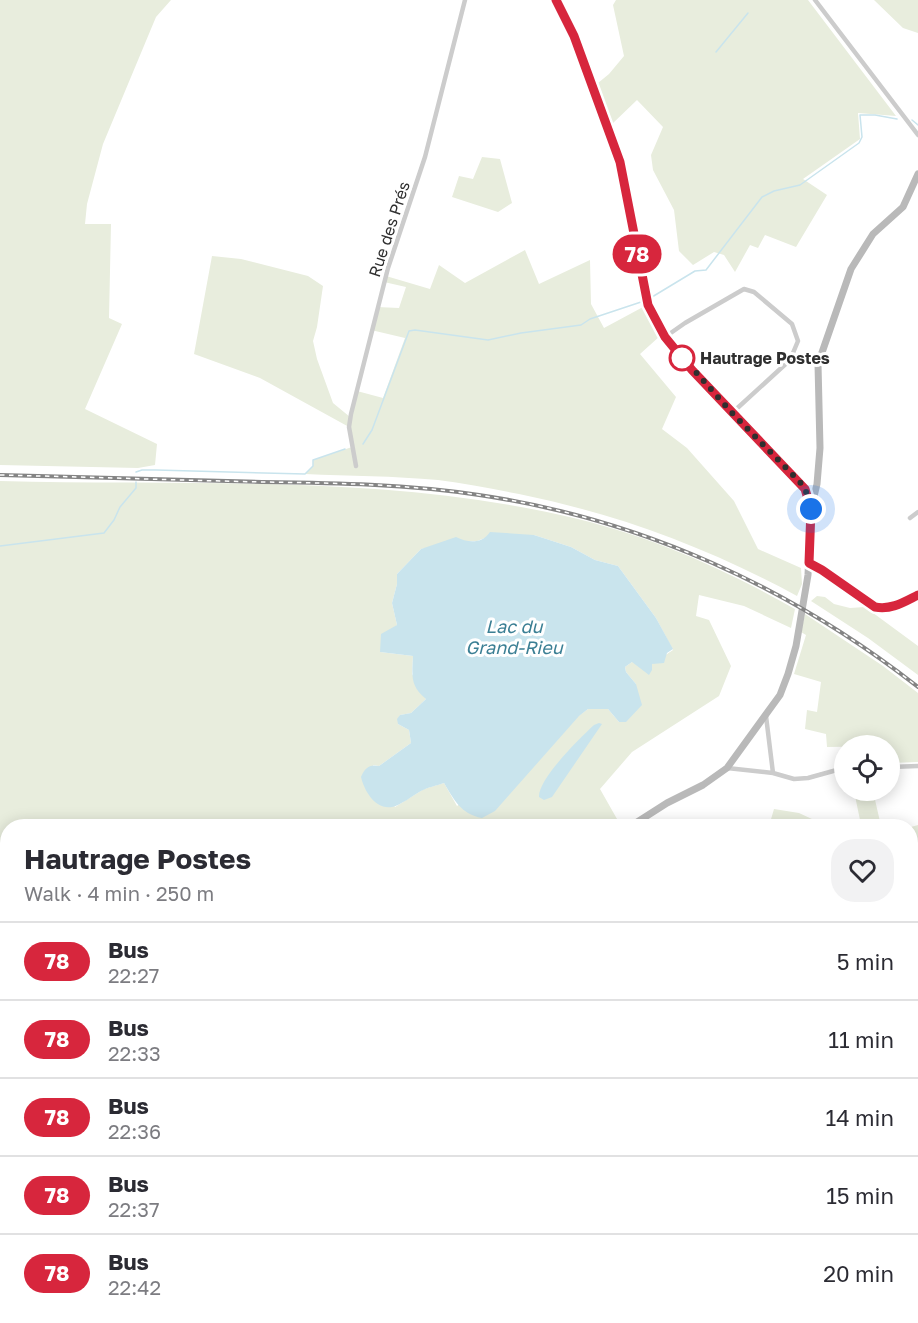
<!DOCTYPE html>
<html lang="en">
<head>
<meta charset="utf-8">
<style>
	body { margin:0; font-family:"Golos Text",sans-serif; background:#f2f2f3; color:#2b2b33; height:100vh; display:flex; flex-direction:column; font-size:22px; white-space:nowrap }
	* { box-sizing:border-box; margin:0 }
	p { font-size:20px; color:#7c7c81 }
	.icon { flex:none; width:33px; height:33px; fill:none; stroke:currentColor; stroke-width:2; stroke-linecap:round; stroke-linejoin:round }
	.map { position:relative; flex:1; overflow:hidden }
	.sheet { position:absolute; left:0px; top:819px; width:918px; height:504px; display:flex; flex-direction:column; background:#fff; border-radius:24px 24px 0 0; box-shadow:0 3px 15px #0003 }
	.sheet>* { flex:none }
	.badge { padding:0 12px; border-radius:20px; font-size:21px; line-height:39px }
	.buttons { position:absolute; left:834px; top:735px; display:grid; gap:12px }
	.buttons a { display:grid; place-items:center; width:66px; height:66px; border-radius:50%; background:#fff; box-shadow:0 3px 15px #0003; font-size:30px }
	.you { position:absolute; width:30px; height:30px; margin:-15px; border:4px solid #fff; border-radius:50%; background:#1a73e8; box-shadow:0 0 0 9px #1a73e833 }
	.map>.badge { position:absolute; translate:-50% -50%; box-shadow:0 0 0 3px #fff }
	.round { display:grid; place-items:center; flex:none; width:63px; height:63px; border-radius:24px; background:#f2f2f3 }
	.overview { display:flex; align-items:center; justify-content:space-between; height:102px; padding:0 24px }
	h1 { font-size:28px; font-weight:700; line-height:45px }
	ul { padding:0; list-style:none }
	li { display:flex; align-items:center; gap:18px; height:78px; padding:0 24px; border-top:2px solid #e1e1e2 }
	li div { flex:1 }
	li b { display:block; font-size:22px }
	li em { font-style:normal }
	li .badge { min-width:66px; font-weight:700; text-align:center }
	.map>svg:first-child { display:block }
	.green { fill:#e8eddd; fill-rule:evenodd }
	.water { fill:#c9e4ed }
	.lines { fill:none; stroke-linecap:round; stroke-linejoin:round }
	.stream { stroke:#c9e4ed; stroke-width:1.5 }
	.street { stroke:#ccc; stroke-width:4.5 }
	.secondary { stroke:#b9b9b9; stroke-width:7 }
	.highway { stroke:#969696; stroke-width:8 }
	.rail-casing { stroke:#848484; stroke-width:4 }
	.rail { stroke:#fff; stroke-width:1.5; stroke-dasharray:4.5; stroke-linecap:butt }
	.secondary-bridge { stroke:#b9b9b9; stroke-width:7 }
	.line-casing { stroke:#fff; stroke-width:14 }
	.line { stroke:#d7263d; stroke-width:9 }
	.walk { stroke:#2f2f2f; stroke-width:6; stroke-dasharray:0 10.8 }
	.stop-dot { fill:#fff; stroke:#d7263d; stroke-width:3 }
	.labels { text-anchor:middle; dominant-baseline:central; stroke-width:6; stroke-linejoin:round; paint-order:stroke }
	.street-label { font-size:16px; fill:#2f2f2f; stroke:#fff }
	.stop-label { font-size:16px; font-weight:bold; fill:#2f2f2f; stroke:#fff; text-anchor:start }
	.water-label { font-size:18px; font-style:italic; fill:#3b7f94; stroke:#fff }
</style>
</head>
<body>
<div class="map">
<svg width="918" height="1323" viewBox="0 0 918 1323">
	<rect width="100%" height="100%" fill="#fff"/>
	<!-- green -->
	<path class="green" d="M0 0H171L156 17 103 144 87 204 85 224H111L109 318 122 324 85 409 157 444 155 465 138 468 0 465Z
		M616 0H808L896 116 858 113 860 139 803 179 827 195 796 247 765 235 758 248 750 245 735 272 724 255 714 252 693 265 679 251 674 210 653 170 651 155 663 127 637 100 611 125 603 103 605 102 598 83 609 74 624 56 613 5Z
		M874 0H918V33L903 28Z
		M482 157 500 159 512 203 498 212 452 197 459 176 473 179Z
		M525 250 539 284 590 260 591 304 604 328 643 307 660 336 640 354 676 397 662 429 687 448 734 501 758 549 801 568 802 584 797 596C706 547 621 515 519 494 492 489 465 483 438 480 394 476 349 476 305 474L313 466V460L352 447 349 427 260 378 194 354 212 256 241 259 308 276 323 286 317 327 313 341 317 359 333 403 350 417 357 391 383 398 405 338 371 330 377 307 399 308 406 287 384 282 386 276 430 289 439 265 465 283Z
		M0 481C188 486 380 474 565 516 646 534 723 568 795 609L791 628 744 606 699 595 696 616 709 620 731 666 719 696 632 752 600 789 621 826H8L7 1031 0 1028ZM534 535 571 547 595 560 618 566 656 618 673 650 652 664 632 662 625 667 626 672 636 684 619 722 608 709H588L457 806 444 783 424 789 395 807 373 765 379 766 411 743 409 730 398 724 400 715 411 713 426 699 412 674 413 656 380 652 397 625 392 603 397 584V574L421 549 464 541H477L485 538Z
		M817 596 825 597 834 604 850 608 865 607 918 646V675L868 638 811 601Z
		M805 614 883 666 918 693V762L890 763V746L827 747 826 734 805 729 807 710 817 712 821 682 794 674 806 635 801 632Z
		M854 791H873L881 826H837L860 820Z
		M774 809 799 813 827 826H769Z
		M918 825V930L911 937V827Z
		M0 1068 7 1073V1092L0 1088Z
		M0 1214H7V1270L0 1268Z
		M0 1282 7 1284 8 1316H48L47 1317 0 1321Z
		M680 1316H774L779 1323H689L687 1318 648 1323H612Z
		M779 1316H818L820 1323 784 1322Z"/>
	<!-- water -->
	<path class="water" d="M490 532 534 535 571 547 595 560 618 566 656 618 673 649 667 653 664 663 652 664V670L649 675 632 662 625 667 626 672 636 684 642 705 626 722H619L608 709H588L579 716 495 811 482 818C461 814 454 800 444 783 436 786 428 787 421 791 414 795 399 806 392 807 375 810 364 790 361 777 365 768 369 764 379 766L411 743 409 730 398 724 397 719 400 715 411 713 426 699C410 686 412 676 413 656L380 652 381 634 397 625 392 603 397 584V574L421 549 456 537C468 543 482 544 490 532Z
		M599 723 602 724 552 797 544 800 539 797C538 779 580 738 594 725Z"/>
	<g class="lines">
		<!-- stream -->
		<path class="stream" d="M716 52 748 13
			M912 120 918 125
			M652 297 695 271 706 270 762 197 774 191 800 185 859 143 862 137 860 115H875L897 119
			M363 444 372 430 409 331 415 330 488 340 521 333 581 325 590 319 641 302
			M136 472 142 470H156L305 474 313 466V460L345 449
			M0 546 104 533 114 520 120 507 136 488V482"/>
		<!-- street -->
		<path class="street" d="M815 0 918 135
			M665 337 685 323 744 289 754 292 792 324 798 341 790 360 732 413
			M356 466 349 427 351 414 388 268 425 157 465 0
			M910 518 918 512
			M809 563 822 570 875 607C892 610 904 602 918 594
			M766 716 773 773
			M890 767 918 766
			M727 768 773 773 794 779 808 778 844 768
			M0 1161 8 1160"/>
		<!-- secondary -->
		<path class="secondary" d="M556 0 574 36 620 162 648 305 665 337 692 370 800 482 808 495 811 506
			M631 826 667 803 703 785 727 768 780 695 788 674 796 646 808 575 811 509 817 484 820 448 818 364 851 269 873 234 903 207 918 174"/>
		<!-- highway -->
		<path class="highway" d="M910 1250 918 1249
			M910 1266 918 1265
			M0 1278 8 1280
			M122 1323 205 1316
			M311 1323 391 1316
			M460 1323 505 1316"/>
		<defs>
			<path id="rail" d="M0 475C87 477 174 480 262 482 334 483 407 484 479 495 641 519 790 587 918 687"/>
		</defs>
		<!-- rail casing -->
		<use href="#rail" class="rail-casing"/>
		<!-- rail -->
		<use href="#rail" class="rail"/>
		<!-- secondary-bridge -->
		<path class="secondary-bridge" d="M375 1316 376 1323"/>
	</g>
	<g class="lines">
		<defs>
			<path id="line" d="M556 0 574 36 620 162 648 305 665 337 692 370 805 489 811 509 809 563 822 570 875 607C892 610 904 602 918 595"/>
		</defs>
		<!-- line casing -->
		<use href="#line" class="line-casing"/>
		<!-- line -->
		<use href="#line" class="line"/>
		<!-- walk -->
		<path class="walk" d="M682 358 679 353 732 413 800 482 808 495 811 509"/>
	</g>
	<!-- markers -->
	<circle class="stop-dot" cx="682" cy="358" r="12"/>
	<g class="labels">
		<!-- street labels -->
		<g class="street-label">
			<text transform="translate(389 229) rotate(-72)">Rue des Prés</text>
		</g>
		<!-- stop labels -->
		<g class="stop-label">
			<text x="700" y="358">Hautrage Postes</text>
		</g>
		<!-- water labels -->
		<g class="water-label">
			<text x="514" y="626">Lac du<tspan x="514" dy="21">Grand-Rieu</tspan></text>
		</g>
	</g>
</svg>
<div class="buttons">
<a><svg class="icon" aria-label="locate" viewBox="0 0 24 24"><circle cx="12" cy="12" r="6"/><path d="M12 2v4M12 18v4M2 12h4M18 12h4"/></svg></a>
</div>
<div class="you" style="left:811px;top:509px"></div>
<b class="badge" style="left:637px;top:254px;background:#d7263d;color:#fff">78</b>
<section class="sheet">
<div class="overview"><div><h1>Hautrage Postes</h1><p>Walk · 4 min · 250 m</p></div><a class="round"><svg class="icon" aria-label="heart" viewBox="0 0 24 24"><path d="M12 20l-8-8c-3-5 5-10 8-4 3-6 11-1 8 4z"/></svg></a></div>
<ul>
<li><span class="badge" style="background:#d7263d;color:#fff">78</span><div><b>Bus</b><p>22:27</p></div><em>5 min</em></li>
<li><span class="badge" style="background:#d7263d;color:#fff">78</span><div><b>Bus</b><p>22:33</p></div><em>11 min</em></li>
<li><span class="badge" style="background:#d7263d;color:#fff">78</span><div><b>Bus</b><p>22:36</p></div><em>14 min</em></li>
<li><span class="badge" style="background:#d7263d;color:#fff">78</span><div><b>Bus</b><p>22:37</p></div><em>15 min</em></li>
<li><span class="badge" style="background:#d7263d;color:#fff">78</span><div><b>Bus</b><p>22:42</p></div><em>20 min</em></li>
</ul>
</section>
</div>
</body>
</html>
